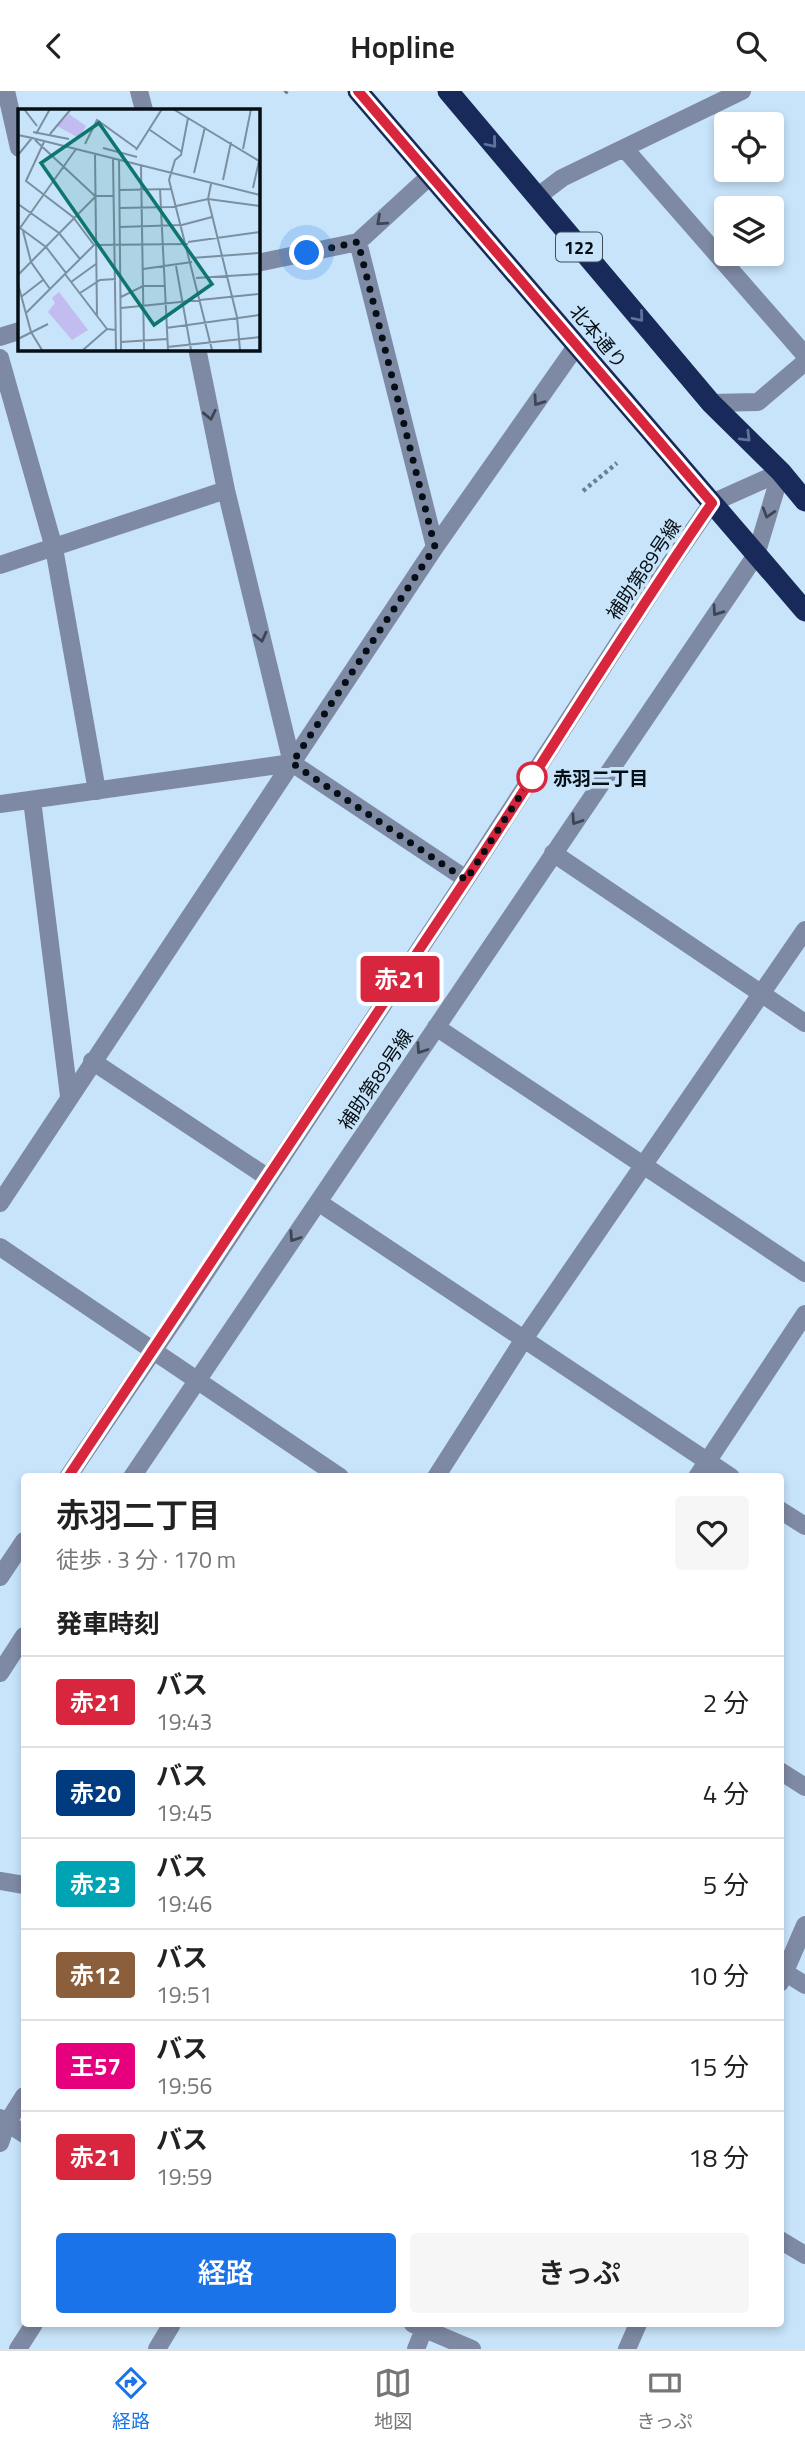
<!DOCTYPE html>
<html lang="ja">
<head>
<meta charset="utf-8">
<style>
	body { margin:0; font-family:"Titillium Web","Noto Sans JP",sans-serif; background:#f6f6f6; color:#222; height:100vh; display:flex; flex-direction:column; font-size:26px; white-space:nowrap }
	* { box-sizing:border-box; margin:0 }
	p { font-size:23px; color:#767676 }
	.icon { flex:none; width:38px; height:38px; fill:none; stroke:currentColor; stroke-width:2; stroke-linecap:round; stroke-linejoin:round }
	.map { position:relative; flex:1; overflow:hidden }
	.drawer { position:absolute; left:21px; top:1382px; width:763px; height:854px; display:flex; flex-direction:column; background:#fff; border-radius:7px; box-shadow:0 4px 10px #0003 }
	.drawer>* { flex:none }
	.badge { padding:0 14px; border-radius:5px; font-size:24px; line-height:46px }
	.controls { position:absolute; left:714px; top:21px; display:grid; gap:14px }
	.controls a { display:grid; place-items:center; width:70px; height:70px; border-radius:7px; background:#fff; box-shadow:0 4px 10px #0003; font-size:35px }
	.you { position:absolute; width:35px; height:35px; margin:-18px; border:5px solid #fff; border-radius:50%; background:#1a73e8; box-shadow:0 0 0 10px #1a73e833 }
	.map>.badge { position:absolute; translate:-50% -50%; box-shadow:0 0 0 4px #fff }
	h2 { padding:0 35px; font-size:26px; line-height:63px }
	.round { display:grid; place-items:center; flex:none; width:74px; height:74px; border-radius:7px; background:#f6f6f6 }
	.headline { display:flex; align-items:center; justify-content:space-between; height:119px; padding:0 35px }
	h1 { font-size:33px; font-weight:600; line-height:52px }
	.primary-button { display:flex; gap:14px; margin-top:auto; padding:14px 35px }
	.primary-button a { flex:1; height:80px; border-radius:7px; background:#1a73e8; color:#fff; font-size:28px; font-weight:600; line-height:80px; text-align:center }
	.primary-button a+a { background:#f6f6f6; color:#222 }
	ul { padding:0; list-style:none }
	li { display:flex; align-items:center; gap:21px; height:91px; padding:0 35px; border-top:2px solid #e0e0e0 }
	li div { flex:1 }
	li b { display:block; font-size:26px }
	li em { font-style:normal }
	li .badge { min-width:77px; font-weight:700; text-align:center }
	header { display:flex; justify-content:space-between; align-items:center; height:91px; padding:0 35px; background:#fff; font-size:32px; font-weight:600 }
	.dock { display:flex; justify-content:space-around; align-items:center; height:98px; border-top:2px solid #e0e0e0; background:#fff; font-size:19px; color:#767676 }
	.dock a { display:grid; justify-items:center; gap:4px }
	.dock .on { color:#1a73e8 }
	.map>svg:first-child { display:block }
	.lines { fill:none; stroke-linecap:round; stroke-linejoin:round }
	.path { stroke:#6c7f8e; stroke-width:4.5; stroke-dasharray:3.5 3.5; stroke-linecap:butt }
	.minor { stroke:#7e8aa3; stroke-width:18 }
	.highway { stroke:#172a5a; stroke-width:21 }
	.oneway { stroke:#5e749a }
	.oneway2 { stroke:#3c4655 }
	.line-casing { stroke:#fff; stroke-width:16 }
	.line { stroke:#d7263d; stroke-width:10 }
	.walk { stroke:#060f16; stroke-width:7; stroke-dasharray:0 12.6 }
	.stop-dot { fill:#fff; stroke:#d7263d; stroke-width:3.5 }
	.labels { text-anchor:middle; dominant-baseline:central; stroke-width:7; stroke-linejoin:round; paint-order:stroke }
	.shield { fill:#c8e4fa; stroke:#404f5a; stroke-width:2 }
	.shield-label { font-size:18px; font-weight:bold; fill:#060f16 }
	.street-label { font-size:19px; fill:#060f16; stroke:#c8e4fa }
	.stop-label { font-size:19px; font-weight:bold; fill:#060f16; stroke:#c8e4fa; text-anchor:start }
	.inset-road { fill:none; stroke:#7a8f9f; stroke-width:2 }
	.view { fill:#0f766e; fill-opacity:0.15; stroke:#0f766e; stroke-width:3.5 }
	.inset-edge { fill:none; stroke:#060f16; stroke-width:3.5 }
</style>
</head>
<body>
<header><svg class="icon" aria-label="back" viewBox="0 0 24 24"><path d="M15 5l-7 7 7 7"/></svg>Hopline<svg class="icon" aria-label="search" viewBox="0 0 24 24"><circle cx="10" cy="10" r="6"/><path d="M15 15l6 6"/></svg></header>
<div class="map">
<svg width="805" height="2258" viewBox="0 0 805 2258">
	<rect width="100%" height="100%" fill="#c8e4fa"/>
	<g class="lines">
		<!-- path -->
		<path class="path" d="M285 2 287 0
			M583 400 617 372"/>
		<!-- minor -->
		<path class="minor" d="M6 0 19 57
			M139 0 144 19
			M624 57 805 264
			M537 106 562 87 742 0
			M358 151 435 456
			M257 172 358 151 431 84
			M0 246 19 240
			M197 257 226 399 292 672
			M0 267 54 457 97 700
			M711 312 758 311 805 271
			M0 474 226 399
			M32 709 69 1005
			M0 713 292 672 466 788
			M553 762 805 932
			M436 936 805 1182
			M92 970 267 1086
			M318 1111 731 1386
			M0 1112 435 456 577 254
			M0 1156 340 1386
			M68 1386 185 1213 466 788 659 489 712 412 781 381
			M132 1386 756 464 781 381
			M436 1386 524 1248 805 839
			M697 1386 805 1223
			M780 1419 805 1435
			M0 1486 24 1450
			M0 1582 24 1545
			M780 1680 805 1696
			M0 1790 24 1794
			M786 1882 805 1894
			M780 1892 805 1834
			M0 2027 24 2043
			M0 2052 7 2032 24 2005
			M780 2149 805 2164
			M413 2233 472 2258
			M18 2258 34 2233
			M157 2258 172 2233
			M416 2258 426 2233
			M627 2258 638 2233"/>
		<!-- highway -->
		<path class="highway" d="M358 0 805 520
			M448 0 711 312 781 381 805 410"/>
	</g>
	<!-- one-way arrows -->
	<defs><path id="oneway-chevron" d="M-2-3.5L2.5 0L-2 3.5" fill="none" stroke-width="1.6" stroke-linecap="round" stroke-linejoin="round" transform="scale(1.75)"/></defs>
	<g class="oneway">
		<use href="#oneway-chevron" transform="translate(492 52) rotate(50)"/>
		<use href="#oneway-chevron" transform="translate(639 226) rotate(50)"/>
		<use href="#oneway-chevron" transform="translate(746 346) rotate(45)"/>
	</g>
	<g class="oneway2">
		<use href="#oneway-chevron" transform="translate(381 130) rotate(138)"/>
		<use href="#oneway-chevron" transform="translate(538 310) rotate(125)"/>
		<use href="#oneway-chevron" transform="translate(210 324) rotate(78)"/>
		<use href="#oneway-chevron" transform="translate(768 422) rotate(107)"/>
		<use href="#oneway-chevron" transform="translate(717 520) rotate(125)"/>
		<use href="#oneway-chevron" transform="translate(261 546) rotate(76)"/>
		<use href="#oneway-chevron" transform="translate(576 729) rotate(124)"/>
		<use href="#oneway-chevron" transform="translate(421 958) rotate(124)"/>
		<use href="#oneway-chevron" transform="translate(294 1146) rotate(124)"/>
	</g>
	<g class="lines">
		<defs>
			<path id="line" d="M68 1386C200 1188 334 990 465 790 548 665 626 536 712 412L358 0"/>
		</defs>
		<!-- line casing -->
		<use href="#line" class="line-casing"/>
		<!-- line -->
		<use href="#line" class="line"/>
		<!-- walk -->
		<path class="walk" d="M307 162 358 151 435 456 292 672 466 789 532 686"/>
	</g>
	<!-- markers -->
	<circle class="stop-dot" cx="532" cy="686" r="14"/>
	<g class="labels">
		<!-- shield labels -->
		<rect class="shield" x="556" y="141.5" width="46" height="29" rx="5"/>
		<g class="shield-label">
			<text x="579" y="156">122</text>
		</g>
		<!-- street labels -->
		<g class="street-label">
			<text transform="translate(599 245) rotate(50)">北本通り</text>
			<text transform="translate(643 478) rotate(-56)">補助第89号線</text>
			<text transform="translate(375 988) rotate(-56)">補助第89号線</text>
		</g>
		<!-- stop labels -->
		<g class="stop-label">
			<text x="553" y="686">赤羽二丁目</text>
		</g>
	</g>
	<!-- overview -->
	<g transform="translate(18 18)">
		<rect width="242" height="242" fill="#c8e4fa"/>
		<path d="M51 5 68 17 61 29 39 17ZM41 183 70 221 54 231 30 203 37 194 34 189Z" fill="#c2bcf0"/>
		<path class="inset-road" d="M6 0 19 17M155 0 241 52 235 79M170 9 163 46 157 51 151 71 194 241M132 21 164 43M15 23 51 30M18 25 32 0M32 25 53 0M0 26 14 29 0 46M14 29 242 86M17 31 77 87M26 33 8 72 55 108 76 136M67 35 79 11 118 39M85 39 119 48M225 40 233 0M118 41 144 0M77 46 79 206M95 50 98 241M101 50 103 241M123 57 126 241M176 64 187 18M205 71 213 33M193 75 190 90 219 208 222 241M142 80 150 241M101 81 153 80M242 93V211M0 95 41 124 62 150M101 99 154 98 190 90 242 97M102 118 164 116 194 108M2 119 58 40M2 119 28 138 48 164M5 122 13 153 32 180M170 133 242 123M174 149 240 144M158 157 173 241M125 160 174 153M47 165 89 220M0 166 78 87H96M178 169 241 165M53 173 78 155M0 175 13 223 24 241M62 184 82 171 98 170M3 188 25 171M103 188 125 177H146M103 199 240 185M8 204 76 136 170 135M148 219 241 206M0 230 30 215M103 233 149 230M149 238 242 228M65 241 89 220 98 221"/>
		<path class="view" d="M81 14 194 175 136 216 23 54Z"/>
		<rect width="242" height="242" class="inset-edge"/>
	</g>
</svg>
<div class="controls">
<a><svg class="icon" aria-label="locate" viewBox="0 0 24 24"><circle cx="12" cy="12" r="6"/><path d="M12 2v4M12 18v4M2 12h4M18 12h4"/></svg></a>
<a><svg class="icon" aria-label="layers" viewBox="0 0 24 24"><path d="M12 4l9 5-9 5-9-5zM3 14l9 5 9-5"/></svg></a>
</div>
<div class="you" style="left:307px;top:162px"></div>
<b class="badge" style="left:400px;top:888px;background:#d7263d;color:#fff">赤21</b>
<section class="drawer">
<div class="headline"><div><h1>赤羽二丁目</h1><p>徒歩 · 3 分 · 170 m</p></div><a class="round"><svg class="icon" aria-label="heart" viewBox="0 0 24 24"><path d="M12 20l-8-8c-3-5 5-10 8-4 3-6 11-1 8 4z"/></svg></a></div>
<h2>発車時刻</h2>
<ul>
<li><span class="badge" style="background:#d7263d;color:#fff">赤21</span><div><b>バス</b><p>19:43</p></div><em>2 分</em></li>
<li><span class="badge" style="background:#003b80;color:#fff">赤20</span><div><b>バス</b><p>19:45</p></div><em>4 分</em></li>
<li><span class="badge" style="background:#00a3b4;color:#fff">赤23</span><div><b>バス</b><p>19:46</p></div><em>5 分</em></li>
<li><span class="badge" style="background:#8b5e3c;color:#fff">赤12</span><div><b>バス</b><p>19:51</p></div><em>10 分</em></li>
<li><span class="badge" style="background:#e6007e;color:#fff">王57</span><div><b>バス</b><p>19:56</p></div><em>15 分</em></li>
<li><span class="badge" style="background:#d7263d;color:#fff">赤21</span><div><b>バス</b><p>19:59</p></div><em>18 分</em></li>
</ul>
<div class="primary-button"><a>経路</a><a>きっぷ</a></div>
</section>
</div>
<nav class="dock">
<a class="on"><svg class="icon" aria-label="directions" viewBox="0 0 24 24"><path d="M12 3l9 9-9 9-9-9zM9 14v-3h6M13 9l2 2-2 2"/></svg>経路</a>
<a><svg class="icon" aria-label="map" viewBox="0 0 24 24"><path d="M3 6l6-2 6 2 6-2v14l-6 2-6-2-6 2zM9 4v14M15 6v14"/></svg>地図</a>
<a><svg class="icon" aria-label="tickets" viewBox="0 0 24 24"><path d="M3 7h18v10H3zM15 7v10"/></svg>きっぷ</a>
</nav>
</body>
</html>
